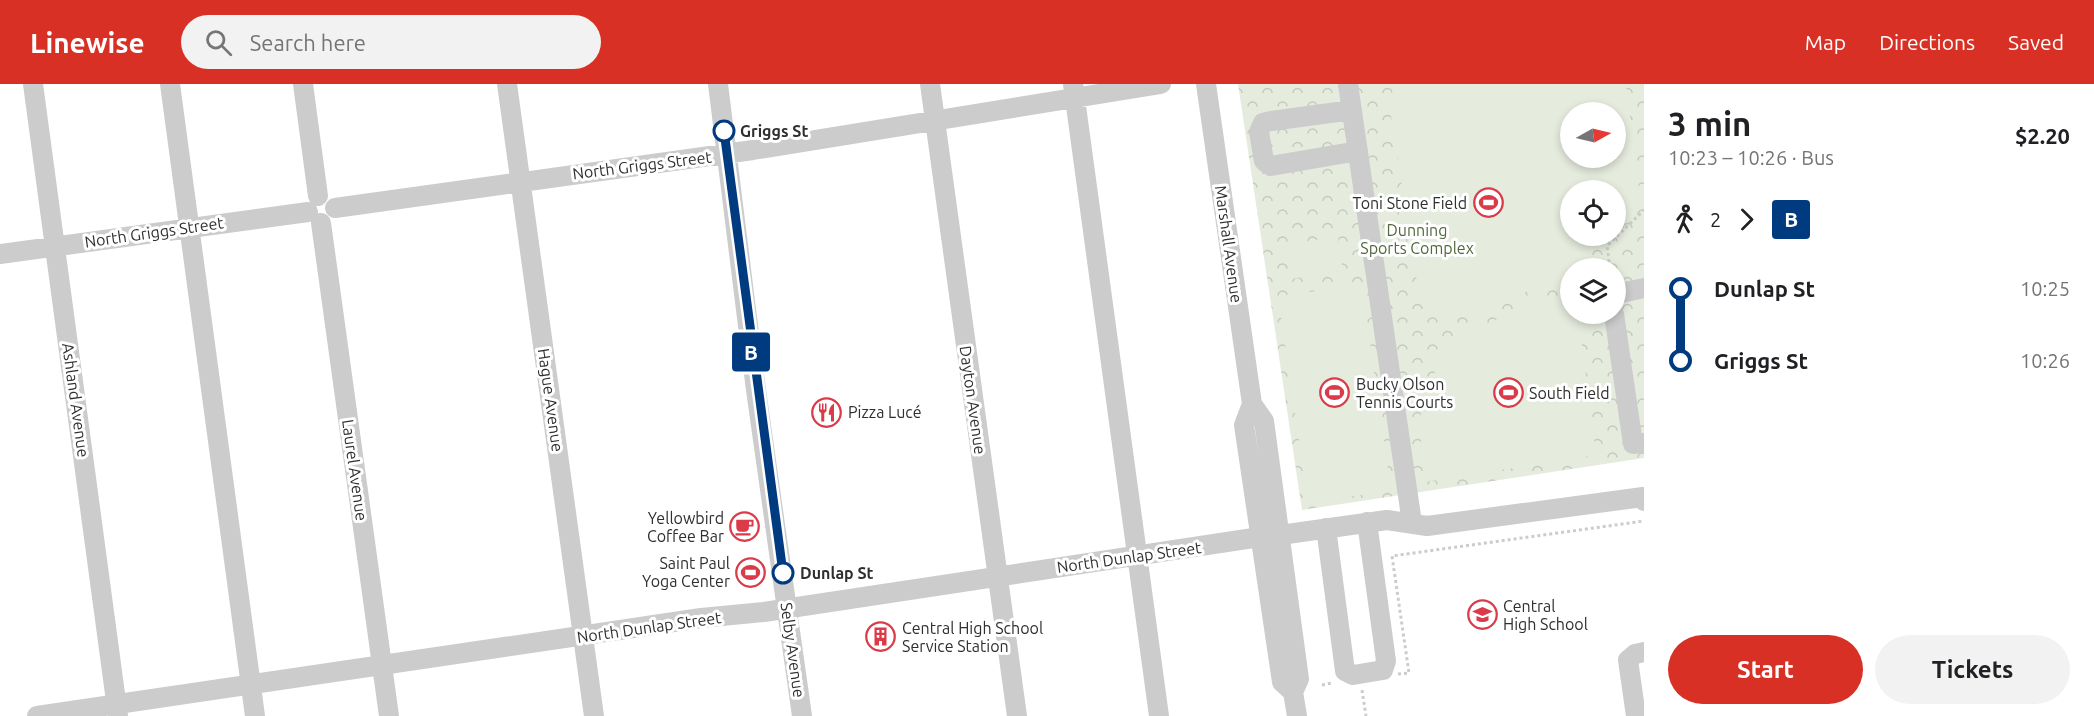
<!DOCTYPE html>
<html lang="en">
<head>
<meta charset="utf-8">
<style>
	body { margin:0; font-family:Ubuntu,sans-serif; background:#f2f2f2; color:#202124; height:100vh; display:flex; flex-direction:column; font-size:22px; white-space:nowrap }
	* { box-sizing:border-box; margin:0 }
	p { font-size:20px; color:#757577 }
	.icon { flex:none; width:33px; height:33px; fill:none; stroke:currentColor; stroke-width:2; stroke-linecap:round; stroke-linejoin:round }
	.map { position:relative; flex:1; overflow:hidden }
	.drawer { display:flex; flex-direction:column; background:#fff; width:450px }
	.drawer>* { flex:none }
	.badge { padding:0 12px; border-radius:4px; font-size:21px; line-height:39px }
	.needle { width:39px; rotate:82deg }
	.fabs { position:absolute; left:1560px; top:18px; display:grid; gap:12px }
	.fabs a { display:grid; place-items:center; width:66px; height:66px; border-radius:50%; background:#fff; box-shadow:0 3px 9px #0003; font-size:30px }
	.map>.badge { position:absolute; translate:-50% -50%; box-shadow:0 0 0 3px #fff }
	.legs { display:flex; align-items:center; gap:9px; height:66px; padding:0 24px; font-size:20px }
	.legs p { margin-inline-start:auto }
	.overview { display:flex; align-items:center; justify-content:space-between; height:102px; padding:0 24px }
	h1 { font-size:33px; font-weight:600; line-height:45px }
	.cta { display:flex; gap:12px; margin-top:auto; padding:12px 24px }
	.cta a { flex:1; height:69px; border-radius:36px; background:#d93025; color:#fff; font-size:24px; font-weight:600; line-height:69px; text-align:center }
	.cta a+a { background:#f2f2f2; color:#202124 }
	ul { padding:0 24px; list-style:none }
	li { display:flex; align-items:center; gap:21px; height:72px; font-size:22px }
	li i { display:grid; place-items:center; width:9px; height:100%; margin:0 8px; background:currentColor }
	li i::after { content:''; width:15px; height:15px; margin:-8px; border:4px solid; border-radius:50%; background:#fff }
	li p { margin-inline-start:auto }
	li:first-child i { background:linear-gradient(#0000 50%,currentColor 0) }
	li:last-child i { background:linear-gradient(currentColor 50%,#0000 0) }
	header { display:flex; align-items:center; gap:36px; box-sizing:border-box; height:84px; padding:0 30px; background:#d93025; color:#fff }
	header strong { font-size:28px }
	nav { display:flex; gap:33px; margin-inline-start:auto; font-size:21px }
	.search { width:420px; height:54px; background:#f2f2f2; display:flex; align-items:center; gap:15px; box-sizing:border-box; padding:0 21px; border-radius:33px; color:#757577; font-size:22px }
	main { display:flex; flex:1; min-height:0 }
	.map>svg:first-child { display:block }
	.park { fill:url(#park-crowns); fill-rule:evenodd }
	.garden { fill:#e5ebdd; fill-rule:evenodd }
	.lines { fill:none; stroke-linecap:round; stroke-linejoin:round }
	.path { stroke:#ccc; stroke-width:3; stroke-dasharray:3 3; stroke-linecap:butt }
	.minor { stroke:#ccc; stroke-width:20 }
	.line-1-casing { stroke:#fff; stroke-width:14 }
	.line-1 { stroke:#003b80; stroke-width:9 }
	.stop-1-dot { fill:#fff; stroke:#003b80; stroke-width:3 }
	.labels { text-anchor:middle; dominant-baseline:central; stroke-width:6; stroke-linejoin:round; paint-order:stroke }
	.stop-label { font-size:16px; font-weight:bold; fill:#2f2f2f; stroke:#fff; text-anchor:start }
	.street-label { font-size:16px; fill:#2f2f2f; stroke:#fff }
	.poi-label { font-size:16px; fill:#2f2f2f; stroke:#fff; text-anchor:start }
	.park-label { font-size:16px; fill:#52683e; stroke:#fff }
</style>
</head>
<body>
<header>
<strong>Linewise</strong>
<div class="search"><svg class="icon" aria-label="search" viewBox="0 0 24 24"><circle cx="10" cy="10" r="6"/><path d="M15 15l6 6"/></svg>Search here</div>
<nav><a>Map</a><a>Directions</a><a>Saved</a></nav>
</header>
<main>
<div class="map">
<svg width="1644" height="632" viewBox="0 0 1644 632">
	<defs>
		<pattern id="park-crowns" width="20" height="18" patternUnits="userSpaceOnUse" patternTransform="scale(1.5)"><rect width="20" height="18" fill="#e5ebdd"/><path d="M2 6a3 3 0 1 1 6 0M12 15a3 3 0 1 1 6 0" fill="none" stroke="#c5cabe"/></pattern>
	</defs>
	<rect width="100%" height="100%" fill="#fff"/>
	<!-- park -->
	<path class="park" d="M1238 0H1644V374L1302 426ZM1570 28H1616V74H1570ZM1570 106H1616V152H1570ZM1570 184H1616V230H1570Z"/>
	<!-- garden -->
	<path class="garden" d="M1399 0H1626L1640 114 1616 142V106H1570V152H1605L1573 183 1514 214 1490 224 1452 232 1426 224 1419 211 1388 13ZM1570 28H1616V74H1570Z
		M1338 153 1343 187 1290 195 1285 160Z
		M1362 201 1391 407 1308 418 1278 212Z
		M1570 212V230H1578L1596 371 1425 398 1419 337 1437 282 1464 252 1533 217Z"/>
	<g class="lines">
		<!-- path -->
		<path class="path" d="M1610 184 1607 162 1644 126
			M1398 590 1409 589 1392 472 1644 437
			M1322 601 1332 599
			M1362 606 1366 632"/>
		<!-- minor -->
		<path class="minor" d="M33 0 118 632
			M170 0 255 632
			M303 0 318 112
			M507 0 594 632
			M718 0 756 306 802 632
			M930 0 1017 632
			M1073 0 1159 632
			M1206 0 1252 320 1264 337 1299 595 1293 608 1297 632
			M1348 0 1412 439
			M1352 26 1271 37 1263 39 1259 48 1264 77 1271 82 1358 67
			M335 124 753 66 1161 0
			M321 139 389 632
			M0 170 308 128
			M1616 210 1644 204
			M1614 230 1633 360 1644 359
			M1252 320 1244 341 1282 598 1293 608
			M1326 444 1345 587 1353 591 1383 586 1386 577 1367 438
			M1280 451 1387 436 1427 442 1643 413 1644 417
			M37 632 701 534 764 528 1260 453
			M1636 632 1628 576 1635 570 1644 568"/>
	</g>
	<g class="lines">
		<defs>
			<path id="line-1" d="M724 47 783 489"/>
		</defs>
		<!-- line-1 casing -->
		<use href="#line-1" class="line-1-casing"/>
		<!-- line-1 -->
		<use href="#line-1" class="line-1"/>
	</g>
	<!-- icons -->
	<defs>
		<symbol id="stadium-ring" viewBox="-11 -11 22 22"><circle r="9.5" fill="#fff" stroke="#db3b49" stroke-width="1.5"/><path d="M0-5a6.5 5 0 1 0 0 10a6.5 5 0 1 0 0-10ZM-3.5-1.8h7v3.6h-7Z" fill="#db3b49"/></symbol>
		<symbol id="restaurant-ring" viewBox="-11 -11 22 22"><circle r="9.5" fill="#fff" stroke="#db3b49" stroke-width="1.5"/><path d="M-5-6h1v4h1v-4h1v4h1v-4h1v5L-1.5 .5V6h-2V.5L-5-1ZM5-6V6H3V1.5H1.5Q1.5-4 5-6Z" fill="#db3b49"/></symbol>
		<symbol id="cafe-ring" viewBox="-11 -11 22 22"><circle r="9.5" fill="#fff" stroke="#db3b49" stroke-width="1.5"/><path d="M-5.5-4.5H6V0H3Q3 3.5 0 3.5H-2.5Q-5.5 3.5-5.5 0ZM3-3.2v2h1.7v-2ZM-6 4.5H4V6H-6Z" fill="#db3b49"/></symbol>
		<symbol id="school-ring" viewBox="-11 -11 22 22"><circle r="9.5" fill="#fff" stroke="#db3b49" stroke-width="1.5"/><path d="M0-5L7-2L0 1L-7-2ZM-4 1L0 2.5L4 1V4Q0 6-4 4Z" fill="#db3b49"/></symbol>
		<symbol id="building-ring" viewBox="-11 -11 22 22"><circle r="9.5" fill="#fff" stroke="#db3b49" stroke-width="1.5"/><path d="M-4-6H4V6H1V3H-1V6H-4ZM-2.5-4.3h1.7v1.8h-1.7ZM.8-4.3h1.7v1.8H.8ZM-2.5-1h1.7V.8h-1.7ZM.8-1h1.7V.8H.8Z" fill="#db3b49"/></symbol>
	</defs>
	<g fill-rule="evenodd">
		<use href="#stadium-ring" x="1472" y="102" width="33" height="33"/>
		<use href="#stadium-ring" x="1318" y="292" width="33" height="33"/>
		<use href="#stadium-ring" x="1492" y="292" width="33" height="33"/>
		<use href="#restaurant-ring" x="810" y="312" width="33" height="33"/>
		<use href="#cafe-ring" x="728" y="426" width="33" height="33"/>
		<use href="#stadium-ring" x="734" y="472" width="33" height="33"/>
		<use href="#school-ring" x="1466" y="514" width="33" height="33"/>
		<use href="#building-ring" x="864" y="536" width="33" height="33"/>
	</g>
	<!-- markers -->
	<g class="stop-1-dot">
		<circle cx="724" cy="47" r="10"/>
		<circle cx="783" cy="489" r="10"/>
	</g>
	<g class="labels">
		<!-- stop labels -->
		<g class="stop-label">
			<text x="740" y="47">Griggs St</text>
			<text x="800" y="489">Dunlap St</text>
		</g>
		<!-- street labels -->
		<g class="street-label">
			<text transform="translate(642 81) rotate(-7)">North Griggs Street</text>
			<text transform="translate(154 148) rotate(-8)">North Griggs Street</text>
			<text transform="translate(1229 160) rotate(82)">Marshall Avenue</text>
			<text transform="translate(76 316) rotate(82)">Ashland Avenue</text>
			<text transform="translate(551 316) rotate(82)">Hague Avenue</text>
			<text transform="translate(973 316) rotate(82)">Dayton Avenue</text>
			<text transform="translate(355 386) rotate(82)">Laurel Avenue</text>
			<text transform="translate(1129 473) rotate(-8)">North Dunlap Street</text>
			<text transform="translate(649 543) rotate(-8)">North Dunlap Street</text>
			<text transform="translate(793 566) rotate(82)">Selby Avenue</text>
		</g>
		<!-- poi labels -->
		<g class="poi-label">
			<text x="1467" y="119" text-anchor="end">Toni Stone Field</text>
			<text x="1356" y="300">Bucky Olson<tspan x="1356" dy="18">Tennis Courts</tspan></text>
			<text x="1529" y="309">South Field</text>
			<text x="848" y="328">Pizza Lucé</text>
			<text x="724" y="434" text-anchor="end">Yellowbird<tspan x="724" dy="18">Coffee Bar</tspan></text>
			<text x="730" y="479" text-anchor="end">Saint Paul<tspan x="730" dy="18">Yoga Center</tspan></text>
			<text x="1503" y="522">Central<tspan x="1503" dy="18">High School</tspan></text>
			<text x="902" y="544">Central High School<tspan x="902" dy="18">Service Station</tspan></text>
		</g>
		<!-- park labels -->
		<g class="park-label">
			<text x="1417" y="146">Dunning<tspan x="1417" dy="18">Sports Complex</tspan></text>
		</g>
	</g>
</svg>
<div class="fabs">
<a><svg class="needle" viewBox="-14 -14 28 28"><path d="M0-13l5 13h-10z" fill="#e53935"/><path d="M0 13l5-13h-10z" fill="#757577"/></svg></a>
<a><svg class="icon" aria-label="locate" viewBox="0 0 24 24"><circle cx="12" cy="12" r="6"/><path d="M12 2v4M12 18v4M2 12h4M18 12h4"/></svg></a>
<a><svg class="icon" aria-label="layers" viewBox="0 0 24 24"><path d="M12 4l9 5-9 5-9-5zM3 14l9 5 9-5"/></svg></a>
</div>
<b class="badge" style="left:751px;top:268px;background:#003b80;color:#fff">B</b>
</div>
<section class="drawer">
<div class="overview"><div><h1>3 min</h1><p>10:23 – 10:26 · Bus</p></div><b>$2.20</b></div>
<div class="legs"><svg class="icon" aria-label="walk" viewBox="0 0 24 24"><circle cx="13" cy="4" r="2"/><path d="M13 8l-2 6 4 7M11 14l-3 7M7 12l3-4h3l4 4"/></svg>2<svg class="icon" aria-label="forward" viewBox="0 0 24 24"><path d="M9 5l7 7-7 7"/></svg><b class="badge" style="background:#003b80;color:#fff">B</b></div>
<ul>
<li><i style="color:#003b80"></i><b>Dunlap St</b><p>10:25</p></li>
<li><i style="color:#003b80"></i><b>Griggs St</b><p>10:26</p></li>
</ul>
<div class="cta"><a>Start</a><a>Tickets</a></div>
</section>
</main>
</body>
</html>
